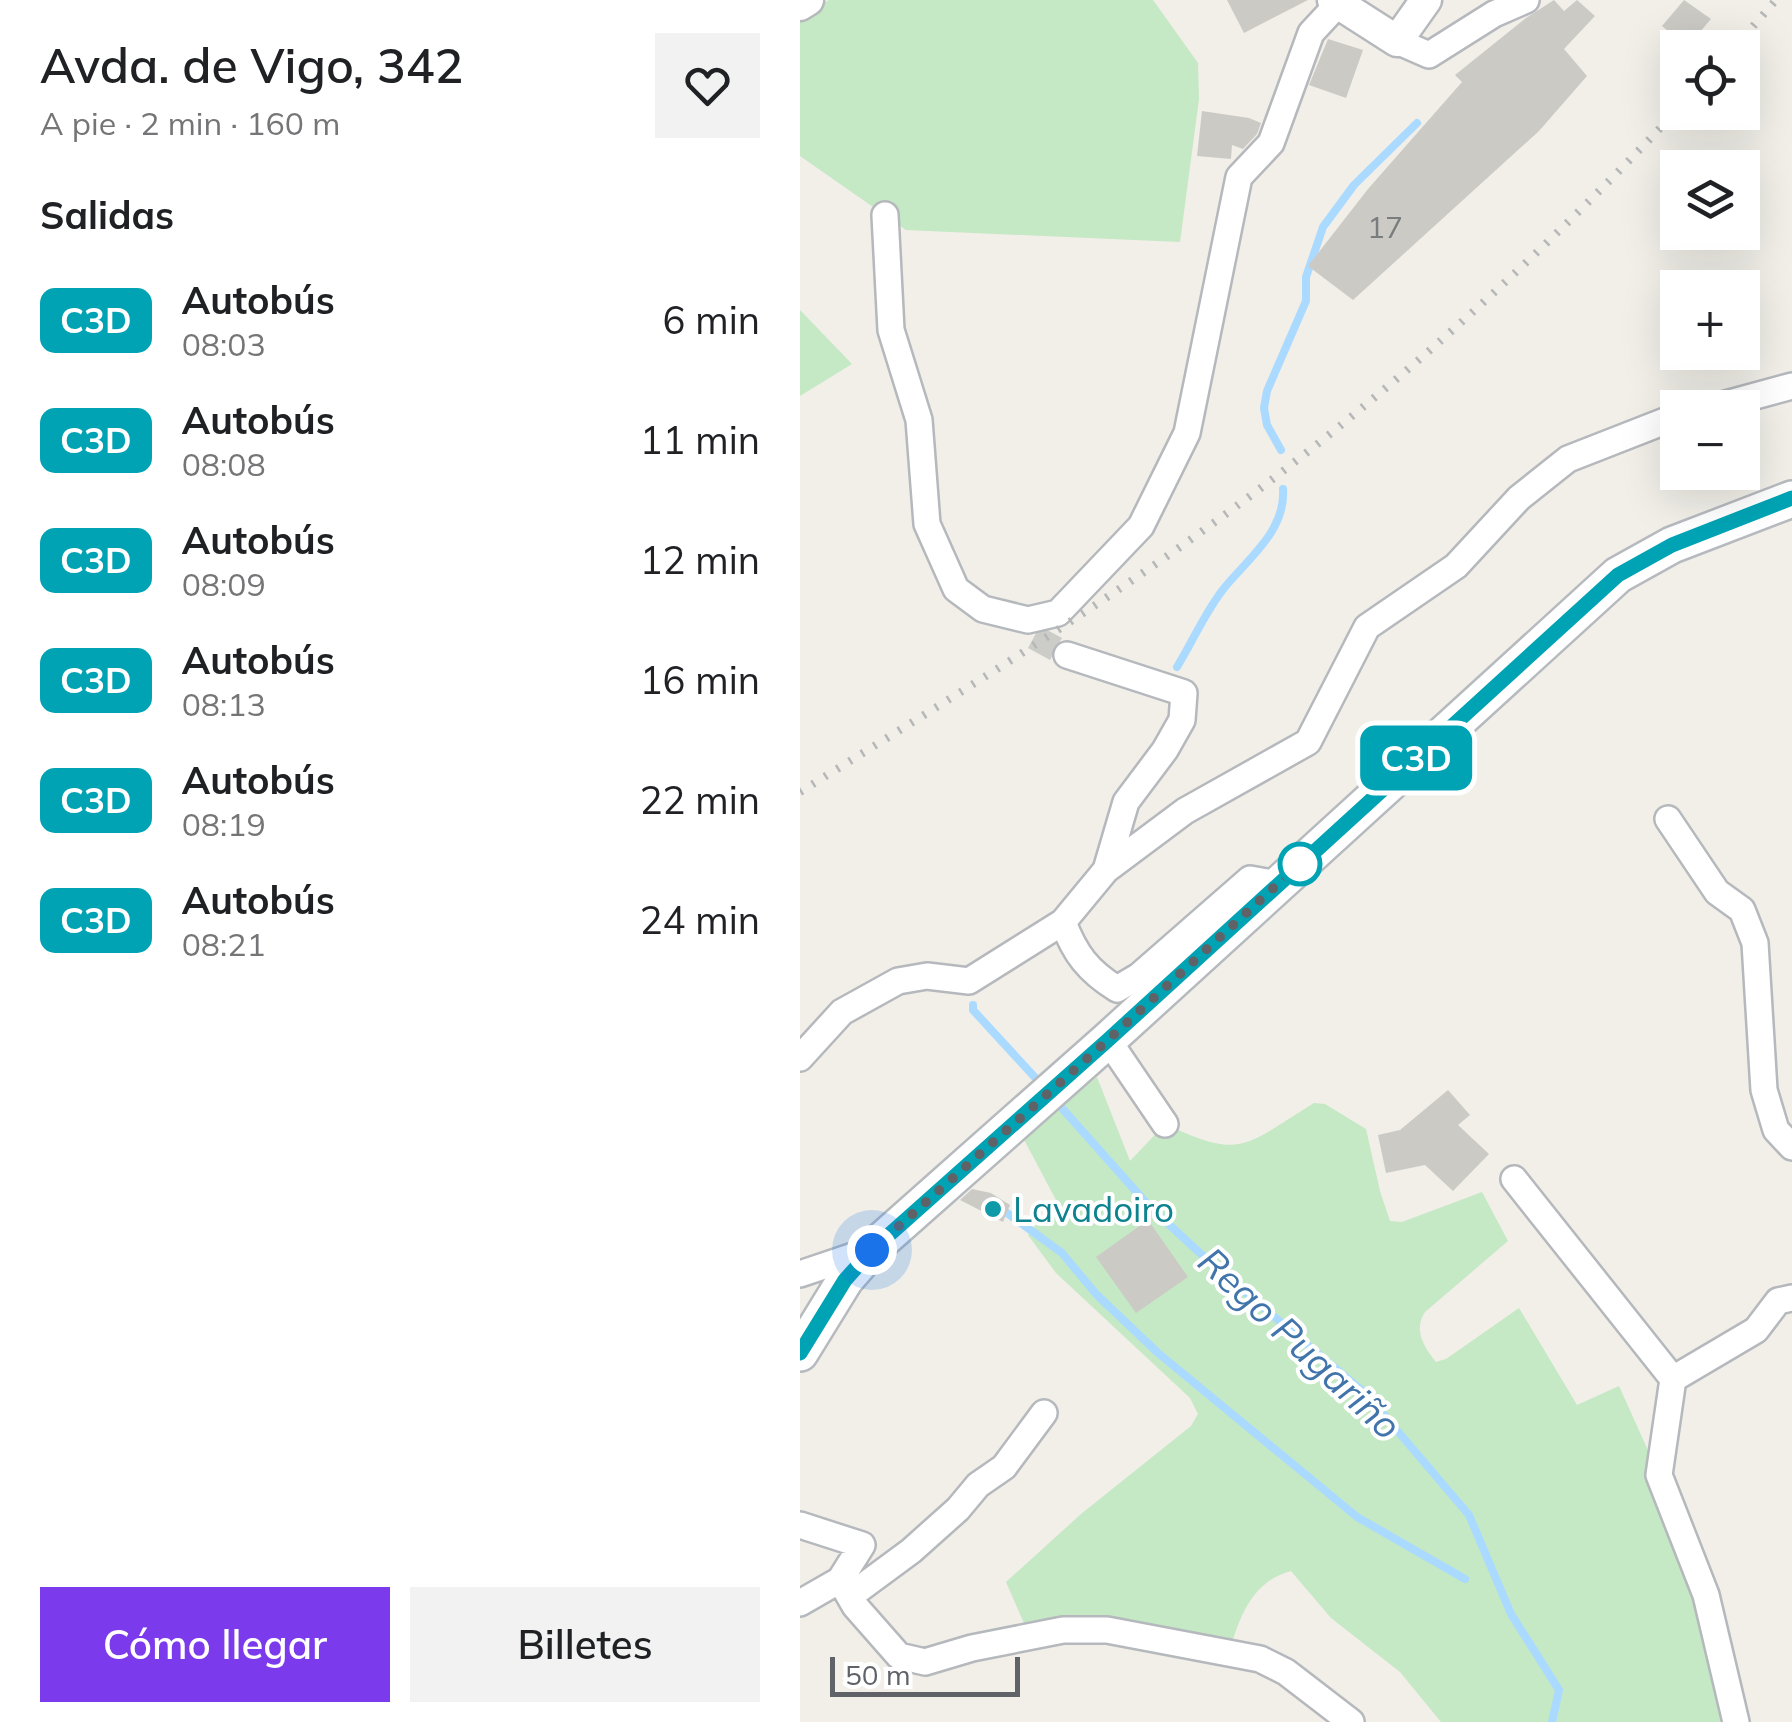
<!DOCTYPE html>
<html lang="es">
<head>
<meta charset="utf-8">
<style>
	body { margin:0; font-family:Mulish,sans-serif; background:#f2f2f2; color:#202124; height:100vh; display:flex; flex-direction:column; font-size:38px; white-space:nowrap }
	* { box-sizing:border-box; margin:0 }
	p { font-size:32px; color:#757577 }
	.icon { flex:none; width:55px; height:55px; fill:none; stroke:currentColor; stroke-width:2; stroke-linecap:round; stroke-linejoin:round }
	.map { position:relative; flex:1; overflow:hidden }
	.details { display:flex; flex-direction:column; background:#fff; width:800px }
	.details>* { flex:none }
	.badge { padding:0 20px; border-radius:15px; font-size:35px; line-height:65px }
	.fabs { position:absolute; left:860px; top:30px; display:grid; gap:20px }
	.fabs a { display:grid; place-items:center; width:100px; height:100px; border-radius:0px; background:#fff; box-shadow:0 10px 40px #0002; font-size:50px }
	.scale { position:absolute; left:30px; bottom:25px; width:190px; box-sizing:border-box; padding-left:10px; border:5px solid #5f6368; border-top:0; font-size:28px; line-height:35px; white-space:nowrap; color:#5f6368; -webkit-text-stroke:8px #fff; paint-order:stroke }
	.you { position:absolute; width:50px; height:50px; margin:-25px; border:8px solid #fff; border-radius:50%; background:#1a73e8; box-shadow:0 0 0 15px #1a73e833 }
	.map>.badge { position:absolute; translate:-50% -50%; box-shadow:0 0 0 5px #fff }
	h2 { padding:0 40px; font-size:38px; line-height:90px }
	.round { display:grid; place-items:center; flex:none; width:105px; height:105px; border-radius:0px; background:#f2f2f2 }
	.headline { display:flex; align-items:center; justify-content:space-between; height:170px; padding:0 40px }
	h1 { font-size:48px; font-weight:600; line-height:75px }
	.button { display:flex; gap:20px; margin-top:auto; padding:20px 40px }
	.button a { flex:1; height:115px; border-radius:0px; background:#7c3aed; color:#fff; font-size:40px; font-weight:600; line-height:115px; text-align:center }
	.button a+a { background:#f2f2f2; color:#202124 }
	ul { padding:0; list-style:none }
	li { display:flex; align-items:center; gap:30px; height:120px; padding:0 40px }
	li div { flex:1 }
	li b { display:block; font-size:38px }
	li em { font-style:normal }
	li .badge { min-width:110px; font-weight:700; text-align:center }
	main { display:flex; flex:1; min-height:0 }
	.map>svg:first-child { display:block }
	.green { fill:#c5e8c5 }
	.lines { fill:none; stroke-linecap:round; stroke-linejoin:round }
	.stream { stroke:#aadaff; stroke-width:8 }
	.building { fill:#cccac5 }
	.minor-tunnel { stroke:#ccccc8; stroke-width:25; stroke-dasharray:25 12; stroke-linecap:butt }
	.minor-casing { stroke:#b5b8bc; stroke-width:30 }
	.tertiary-casing { stroke:#b5b8bc; stroke-width:35 }
	.secondary-casing { stroke:#b6babf; stroke-width:40 }
	.minor { stroke:#fff; stroke-width:25 }
	.tertiary { stroke:#fff; stroke-width:30 }
	.secondary { stroke:#fff; stroke-width:35 }
	.rail { stroke:#b6b7b8; stroke-width:8; stroke-dasharray:2.5 12; stroke-linecap:butt }
	.line-casing { stroke:#fff; stroke-width:22 }
	.line { stroke:#00a3b4; stroke-width:15 }
	.walk { stroke:#5f6368; stroke-width:10; stroke-dasharray:0 18 }
	.stop-dot { fill:#fff; stroke:#00a3b4; stroke-width:5 }
	.culture-dot { fill:#0f9aa8; stroke:#fff; stroke-width:4 }
	.labels { text-anchor:middle; dominant-baseline:central; stroke-width:8; stroke-linejoin:round; paint-order:stroke }
	.number-label { font-size:30px; fill:#7a7d7f }
	.culture-label { font-size:35px; fill:#0d838f; stroke:#fff; text-anchor:start }
	.water-label { font-size:38px; font-style:italic; fill:#4174aa; stroke:#fff }
</style>
</head>
<body>
<main>
<section class="details">
<div class="headline"><div><h1>Avda. de Vigo, 342</h1><p>A pie · 2 min · 160 m</p></div><a class="round"><svg class="icon" aria-label="heart" viewBox="0 0 24 24"><path d="M12 20l-8-8c-3-5 5-10 8-4 3-6 11-1 8 4z"/></svg></a></div>
<h2>Salidas</h2>
<ul>
<li><span class="badge" style="background:#00a3b4;color:#fff">C3D</span><div><b>Autobús</b><p>08:03</p></div><em>6 min</em></li>
<li><span class="badge" style="background:#00a3b4;color:#fff">C3D</span><div><b>Autobús</b><p>08:08</p></div><em>11 min</em></li>
<li><span class="badge" style="background:#00a3b4;color:#fff">C3D</span><div><b>Autobús</b><p>08:09</p></div><em>12 min</em></li>
<li><span class="badge" style="background:#00a3b4;color:#fff">C3D</span><div><b>Autobús</b><p>08:13</p></div><em>16 min</em></li>
<li><span class="badge" style="background:#00a3b4;color:#fff">C3D</span><div><b>Autobús</b><p>08:19</p></div><em>22 min</em></li>
<li><span class="badge" style="background:#00a3b4;color:#fff">C3D</span><div><b>Autobús</b><p>08:21</p></div><em>24 min</em></li>
</ul>
<div class="button"><a>Cómo llegar</a><a>Billetes</a></div>
</section>
<div class="map">
<svg width="992" height="1722" viewBox="0 0 992 1722">
	<rect width="100%" height="100%" fill="#f1efe8"/>
	<!-- green -->
	<path class="green" d="M29 0H353L398 63 399 99 380 242 106 230 0 156V17Z
		M0 310 52 364 0 396Z
		M297 1077 330 1161 365 1124C443 1161 445 1145 514 1103L525 1104 566 1129 580 1191 590 1221 602 1222 682 1192 708 1241 625 1312C613 1330 624 1347 636 1362L646 1359 719 1308 777 1405 819 1386 859 1475 936 1722H641L600 1672 531 1618 491 1571C452 1581 439 1618 429 1653L307 1630 230 1637 206 1582 281 1514 391 1426 398 1414 390 1398 256 1273 228 1235 256 1200 222 1136Z"/>
	<g class="lines">
		<!-- stream -->
		<path class="stream" d="M481 450 467 425 464 408 467 391 506 301V277L523 227 554 185 617 123
			M377 667C393 641 406 610 425 587 449 558 486 530 483 489
			M173 1005V1010L241 1084
			M253 1098 349 1206 415 1267 566 1394 669 1515 711 1614 759 1690 752 1722
			M207 1213 262 1253 296 1294 358 1353 557 1517 665 1579"/>
	</g>
	<!-- building -->
	<path class="building" d="M427 0H508L444 33Z
		M754 0 764 11 777 0 795 16 764 49 787 76 739 131 553 300 508 266 568 189 662 82 655 75 726 18Z
		M884 0 911 19 887 47 862 26Z
		M528 39 563 50 546 98 509 85Z
		M402 111 449 118 461 123 457 134 443 149 432 145 431 159 397 156Z
		M648 1090 670 1115 658 1125 689 1154 653 1191 625 1165 586 1173 578 1135 600 1130Z
		M172 1189 191 1193 210 1205 203 1222 160 1200Z
		M348 1220 388 1277 336 1313 296 1257Z"/>
	<g class="lines">
		<!-- minor-tunnel -->
		<path class="minor-tunnel" d="M234 637 267 655"/>
		<defs>
			<path id="minor" d="M597 41 629 55 694 14 726 0
				M85 215 91 330 119 420 127 524 156 589 183 609 228 620 258 613 341 526 387 433 439 177 471 143 511 33 537 5
				M911 408 992 386
				M267 655 384 693 382 720 365 750 326 802 306 870 263 922C275 954 288 971 317 989L339 976 450 879 477 884
				M868 819 917 892 942 910 955 943 964 1090 976 1130 992 1147
				M306 870 385 811 508 742 567 627 656 566 719 498 768 459 878 416
				M308 1040 365 1124
				M0 1058 42 1012 98 981 127 976 169 981 263 922
				M714 1179 873 1379
				M0 1274 71 1250
				M0 1525 62 1545 40 1580 55 1606 99 1656 125 1662 172 1648 263 1630H307L460 1659 486 1672 551 1722
				M50 1596 111 1551 158 1509 178 1485 204 1467 244 1413
				M0 1603 40 1580
				M936 1722 906 1595 859 1475 873 1379 956 1330 978 1301 992 1298"/>
			<path id="tertiary" d="M533 0 597 41 626 0
				M0 5 8 0"/>
			<path id="secondary" d="M0 1353 45 1280 71 1250 308 1040 818 575 872 545 992 499"/>
		</defs>
		<!-- minor casing -->
		<use href="#minor" class="minor-casing"/>
		<!-- tertiary casing -->
		<use href="#tertiary" class="tertiary-casing"/>
		<!-- secondary casing -->
		<use href="#secondary" class="secondary-casing"/>
		<!-- minor -->
		<use href="#minor" class="minor"/>
		<!-- tertiary -->
		<use href="#tertiary" class="tertiary"/>
		<!-- secondary -->
		<use href="#secondary" class="secondary"/>
		<!-- rail -->
		<path class="rail" d="M934 48 976 0
			M0 792C148 700 298 609 438 505 596 388 744 253 878 109"/>
	</g>
	<g class="lines">
		<defs>
			<path id="line" d="M0 1353 45 1280 72 1250 308 1040 818 575 872 545 992 498"/>
		</defs>
		<!-- line casing -->
		<use href="#line" class="line-casing"/>
		<!-- line -->
		<use href="#line" class="line"/>
		<!-- walk -->
		<path class="walk" d="M72 1250 308 1040 506 858 500 864"/>
	</g>
	<!-- markers -->
	<circle class="stop-dot" cx="500" cy="864" r="20"/>
	<circle class="culture-dot" cx="193" cy="1209" r="10"/>
	<g class="labels">
		<!-- number labels -->
		<g class="number-label">
			<text x="585" y="227">17</text>
		</g>
		<!-- culture labels -->
		<g class="culture-label">
			<text x="213" y="1209">Lavadoiro</text>
		</g>
		<!-- water labels -->
		<g class="water-label">
			<text transform="translate(500 1343) rotate(43)">Rego Pugariño</text>
		</g>
	</g>
</svg>
<div class="fabs">
<a><svg class="icon" aria-label="locate" viewBox="0 0 24 24"><circle cx="12" cy="12" r="6"/><path d="M12 2v4M12 18v4M2 12h4M18 12h4"/></svg></a>
<a><svg class="icon" aria-label="layers" viewBox="0 0 24 24"><path d="M12 4l9 5-9 5-9-5zM3 14l9 5 9-5"/></svg></a>
<a>+</a>
<a>−</a>
</div>
<div class="scale">50 m</div>
<div class="you" style="left:72px;top:1250px"></div>
<b class="badge" style="left:616px;top:758px;background:#00a3b4;color:#fff">C3D</b>
</div>
</main>
</body>
</html>
